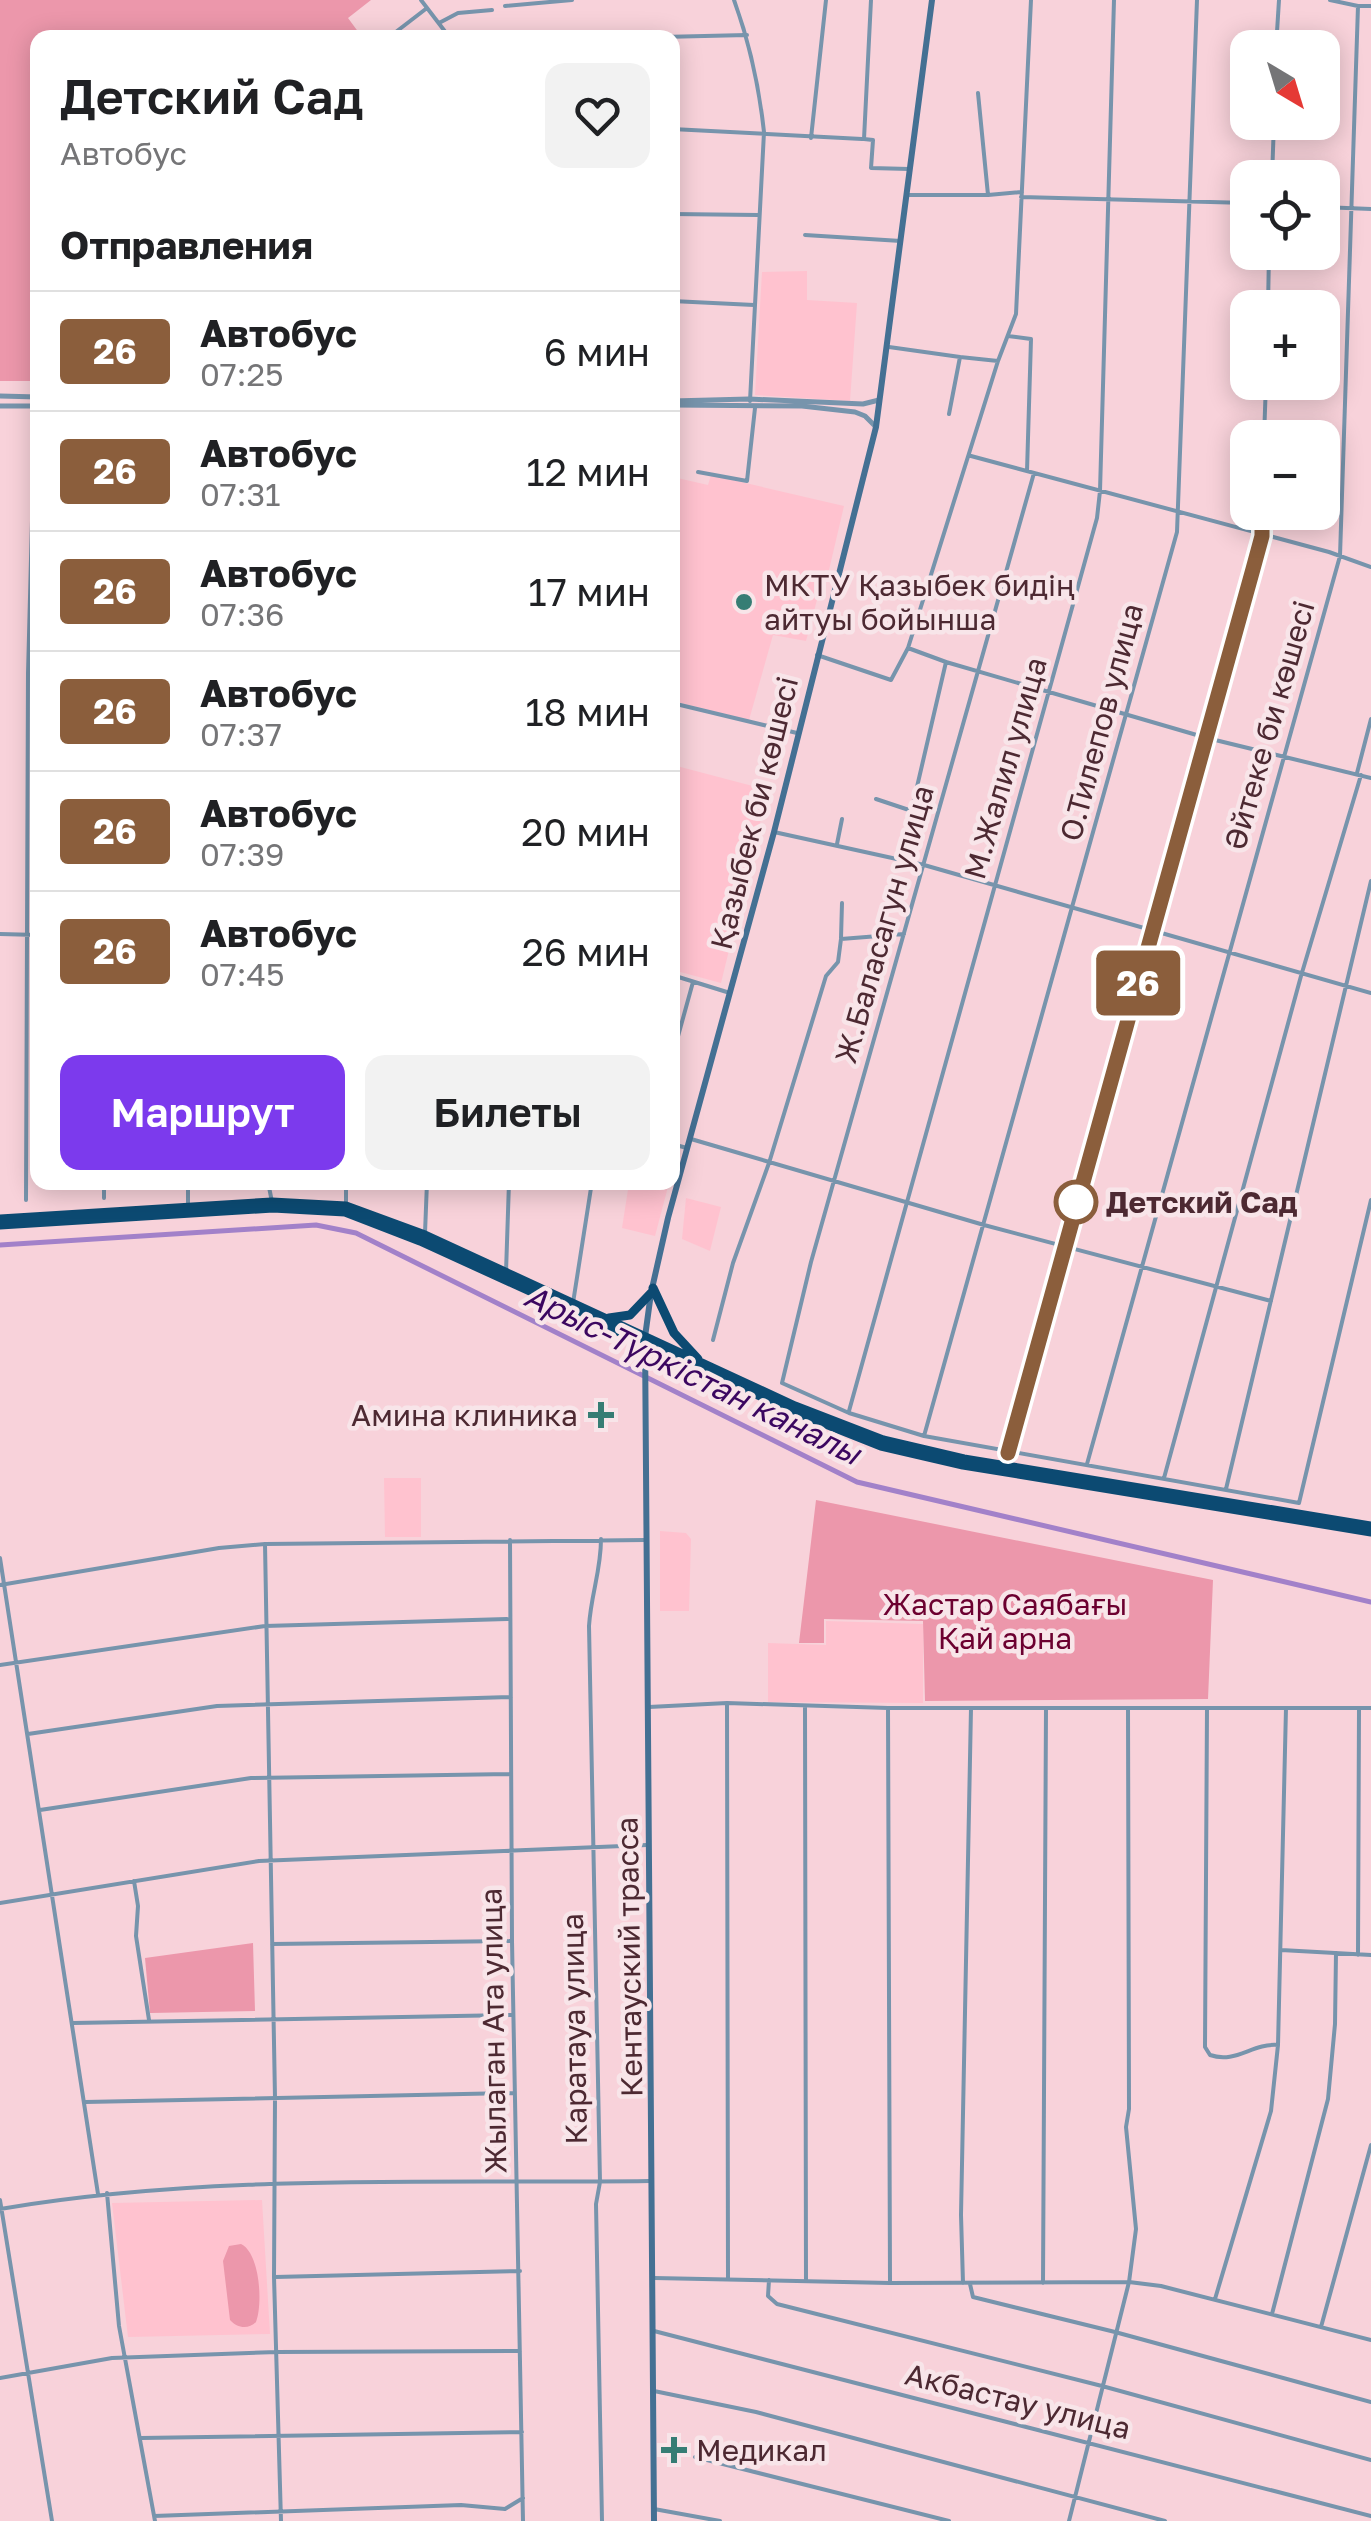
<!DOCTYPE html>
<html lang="ru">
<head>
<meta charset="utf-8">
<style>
	body { margin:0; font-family:"Golos Text",sans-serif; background:#f2f2f2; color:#202124; height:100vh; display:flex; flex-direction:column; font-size:38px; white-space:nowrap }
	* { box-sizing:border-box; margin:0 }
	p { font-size:32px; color:#757577 }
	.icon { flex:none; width:55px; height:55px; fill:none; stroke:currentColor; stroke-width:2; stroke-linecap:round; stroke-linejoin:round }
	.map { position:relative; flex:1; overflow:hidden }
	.drawer { position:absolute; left:30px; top:30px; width:650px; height:1160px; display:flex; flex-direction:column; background:#fff; border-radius:20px; box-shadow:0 5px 25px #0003 }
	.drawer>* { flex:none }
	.badge { padding:0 20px; border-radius:8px; font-size:35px; line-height:65px }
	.needle { width:65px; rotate:142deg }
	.controls { position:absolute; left:1230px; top:30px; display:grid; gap:20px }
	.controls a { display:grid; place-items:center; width:110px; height:110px; border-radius:20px; background:#fff; box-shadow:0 5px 25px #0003; font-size:50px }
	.map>.badge { position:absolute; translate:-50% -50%; box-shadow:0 0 0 5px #fff }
	h2 { padding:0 30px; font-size:38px; line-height:90px }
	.round { display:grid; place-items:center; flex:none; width:105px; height:105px; border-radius:20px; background:#f2f2f2 }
	.head { display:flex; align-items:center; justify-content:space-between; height:170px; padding:0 30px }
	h1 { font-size:48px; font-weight:600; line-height:75px }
	.action { display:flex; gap:20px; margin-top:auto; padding:20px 30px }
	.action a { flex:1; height:115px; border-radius:20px; background:#7c3aed; color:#fff; font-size:40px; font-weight:600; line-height:115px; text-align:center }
	.action a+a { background:#f2f2f2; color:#202124 }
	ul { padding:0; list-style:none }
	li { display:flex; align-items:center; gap:30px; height:120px; padding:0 30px; border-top:2px solid #e0e0e0 }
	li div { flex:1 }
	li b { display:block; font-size:38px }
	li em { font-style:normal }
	li .badge { min-width:110px; font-weight:700; text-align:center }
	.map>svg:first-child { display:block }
	.built { fill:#ffc2cf }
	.green { fill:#ec97ab }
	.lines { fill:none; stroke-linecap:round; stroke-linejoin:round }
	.canal { stroke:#a281c9; stroke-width:5 }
	.minor { stroke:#7794ac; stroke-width:4 }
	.tertiary { stroke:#7794ac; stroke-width:5 }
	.secondary { stroke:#447093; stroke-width:6 }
	.trunk { stroke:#0c4a72; stroke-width:9 }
	.line-casing { stroke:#fff; stroke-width:22 }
	.line { stroke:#8b5e3c; stroke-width:15 }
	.poi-dot { fill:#367d74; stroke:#f8e5e9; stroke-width:4 }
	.stop-dot { fill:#fff; stroke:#8b5e3c; stroke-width:5 }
	.labels { text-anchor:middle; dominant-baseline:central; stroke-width:9; stroke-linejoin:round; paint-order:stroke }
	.poi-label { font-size:30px; fill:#4d2932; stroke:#f8e5e9; text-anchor:start }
	.street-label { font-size:30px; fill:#4d2932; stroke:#f8e5e9 }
	.stop-label { font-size:30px; font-weight:bold; fill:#4d2932; stroke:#f8e5e9; text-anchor:start }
	.park-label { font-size:30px; fill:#6c0030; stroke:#f8e5e9 }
	.water-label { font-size:32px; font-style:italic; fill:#3b0760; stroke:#f8e5e9 }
</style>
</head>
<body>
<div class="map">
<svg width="1371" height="2521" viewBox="0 0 1371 2521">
	<rect width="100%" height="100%" fill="#f8d2da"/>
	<!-- built -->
	<path class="built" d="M807 271V300L857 303 850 401 755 395 762 272Z
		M711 475 844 506 829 570H825L806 641 773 635 749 720 673 701V477L708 485Z
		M673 765 768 790 721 983 673 970Z
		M629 1183H669L655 1236 622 1228Z
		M686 1198 721 1207 710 1251 682 1239Z
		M384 1478H421V1537H385Z
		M660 1531 686 1533 691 1539 689 1611H660Z
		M826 1621 923 1624V1703L768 1702V1643L826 1645Z
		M262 2200 270 2334 128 2337 112 2203Z"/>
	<!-- green -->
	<path class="green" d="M0 0H371L348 18 362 37 38 38 37 381H0Z
		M816 1500 1213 1580 1208 1699 925 1701 923 1621 824 1619V1643H799Z
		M253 1943 255 2011 150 2013 145 1958Z
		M241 2244C260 2253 263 2304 256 2322 248 2330 237 2328 230 2320L223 2261 229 2246Z"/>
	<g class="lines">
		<!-- canal -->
		<path class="canal" d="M0 1245 316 1225 356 1233 857 1482 1371 1602"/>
		<!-- minor -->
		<path class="minor" d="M421 0 450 38
			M734 0C750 44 759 86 764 132L750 401
			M871 0 864 139 873 140 871 168 909 169
			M505 6 572 0
			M1358 6H1371
			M439 23 458 13 492 10
			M388 38 427 8
			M619 38 747 35
			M1276 48 1279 0
			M978 93 988 195 1022 192
			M672 129 862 139
			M811 138 826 0
			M1272 178 1274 122
			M908 195H988
			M1021 197 1248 203
			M1322 207 1371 209
			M672 214 758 215
			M805 235 901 241
			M672 301 754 305
			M1268 308 1269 252
			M1008 336 1031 339 1027 471
			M889 347 960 357 949 414
			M960 357 998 361
			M1264 438 1266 382
			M971 456 1329 552 1371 567
			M698 472 747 481 755 408
			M1034 473 811 1262 782 1383 849 1413 924 1436 1299 1503 1371 1200
			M817 655 891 680 908 648 998 361 1016 314 1031 0
			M946 662 1207 738 1371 778
			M672 703 797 733
			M1357 773 1371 719
			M876 799 909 810
			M774 832 924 865 1371 993
			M837 844 842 819
			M900 860 946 662 908 648
			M0 934 38 935
			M841 938 842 903
			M672 975 730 993
			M672 1058 693 982
			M691 1139 984 1225 1271 1301
			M672 1144 687 1148
			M268 1182 272 1202
			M104 1198V1182
			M26 1200 28 674 35 406
			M346 1206V1182
			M188 1207V1182
			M425 1233 427 1182
			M506 1272 509 1182
			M573 1303 591 1188 582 1182
			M713 1340 733 1263 769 1163 826 976 838 962 841 939 904 934
			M849 1411 1097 518 1100 491 1114 0
			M924 1436 1177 532 1197 0
			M1008 1453 1262 536V512
			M1087 1464 1340 556 1358 6 1330 0
			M1164 1478 1301 976 1361 775
			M1226 1489 1371 881
			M601 1539C601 1571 591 1594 589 1626L600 2182 596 2204 602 2521
			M510 1540 512 1941 523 2521
			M265 1544 275 2098 274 2277 281 2521
			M0 1558 98 2194
			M0 1585 219 1548 265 1544 645 1540
			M0 1665 265 1626 507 1619
			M727 1703 728 2278
			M649 1707 727 1703 888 1708H1371
			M805 1707 806 2280
			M888 1708 890 2283
			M1207 1708 1205 2047 1210 2055C1236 2064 1252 2043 1278 2045
			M28 1734 217 1706 511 1697
			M40 1810 251 1778 511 1774
			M134 1881 138 1906 136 1936 149 2020
			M0 1903 259 1861 647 1845
			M272 1944 512 1941
			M1281 1950 1371 1955
			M1358 1955 1359 1708
			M73 2023 513 2015
			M85 2102 515 2093
			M107 2193 119 2326 155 2521
			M0 2200 52 2521
			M0 2209C213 2173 433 2184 649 2181
			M275 2277 520 2271
			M654 2278 890 2283 1129 2282 1161 2286 1371 2340
			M769 2280 768 2296 777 2304 1102 2386 1371 2460
			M963 2283 961 2215 971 1708
			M1043 2283 1046 1708
			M970 2284 973 2297 1115 2332 1371 2402
			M1215 2299 1271 2111 1278 2045 1286 1708
			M1272 2314 1328 2099 1335 2024 1336 1953
			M1321 2327 1371 2145
			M654 2331 1371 2516
			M0 2378 112 2358 277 2352 520 2351
			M654 2391 756 2412 1165 2521
			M141 2438 522 2432
			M695 2457 949 2521
			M654 2509 720 2521
			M154 2516 461 2505 505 2509 523 2498
			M1069 2521 1129 2282 1136 2229 1126 2127 1129 2109 1128 1708"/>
		<!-- tertiary -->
		<path class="tertiary" d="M0 396 38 397
			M672 401 749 399 863 404 879 400
			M672 405 802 406 855 412 865 416 876 427
			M0 406H38"/>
		<!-- secondary -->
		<path class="secondary" d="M654 2521 645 1337 651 1293 668 1218 774 832 876 427 932 0"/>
		<!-- trunk -->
		<path class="trunk" d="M0 1219 272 1202 346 1206 425 1235 795 1406 883 1440 964 1459 1371 1526
			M0 1225 273 1208 345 1212 420 1241 793 1411 881 1446 963 1465 1371 1532
			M653 1288 674 1333 698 1359
			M609 1318 630 1315 651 1293"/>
	</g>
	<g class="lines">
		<defs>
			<path id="line" d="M1008 1453 1253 569 1262 536V512"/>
		</defs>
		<!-- line casing -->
		<use href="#line" class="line-casing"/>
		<!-- line -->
		<use href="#line" class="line"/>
	</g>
	<!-- markers -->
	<g class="poi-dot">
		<circle cx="744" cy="602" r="10"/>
		<path d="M596 1400h10v10h10v10h-10v10h-10v-10h-10v-10h10z"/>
		<path d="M669 2435h10v10h10v10h-10v10h-10v-10h-10v-10h10z"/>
	</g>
	<circle class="stop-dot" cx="1076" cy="1202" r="20"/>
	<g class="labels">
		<!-- poi labels -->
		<g class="poi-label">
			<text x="764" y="585">МКТУ Қазыбек бидің<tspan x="764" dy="34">айтуы бойынша</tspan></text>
			<text x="578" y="1415" text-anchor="end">Амина клиника</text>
			<text x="696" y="2450">Медикал</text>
		</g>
		<!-- street labels -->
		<g class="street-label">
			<text transform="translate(1101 722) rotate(-75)">О.Тилепов улица</text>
			<text transform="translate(1269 725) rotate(-74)">Әйтеке би көшесі</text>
			<text transform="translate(1005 768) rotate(-74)">М.Жалил улица</text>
			<text transform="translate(754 813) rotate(-76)">Қазыбек би көшесі</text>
			<text transform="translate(884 924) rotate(-74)">Ж.Баласагун улица</text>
			<text transform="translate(629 1957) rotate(-91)">Кентауский трасса</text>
			<text transform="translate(574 2029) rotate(-91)">Каратауа улица</text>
			<text transform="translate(493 2031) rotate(-91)">Жылаган Ата улица</text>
			<text transform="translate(1018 2401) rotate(14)">Акбастау улица</text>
		</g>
		<!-- stop labels -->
		<g class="stop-label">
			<text x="1106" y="1202">Детский Сад</text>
		</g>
		<!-- park labels -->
		<g class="park-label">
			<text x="1005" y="1604">Жастар Саябағы<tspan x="1005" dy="34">Қай арна</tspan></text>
		</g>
		<!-- water labels -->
		<g class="water-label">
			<text transform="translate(693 1374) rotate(26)">Арыс-Түркістан каналы</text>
		</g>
	</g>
</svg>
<div class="controls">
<a><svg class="needle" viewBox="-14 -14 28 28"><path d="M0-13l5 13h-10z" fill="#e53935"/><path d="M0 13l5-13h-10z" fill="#757577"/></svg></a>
<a><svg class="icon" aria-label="locate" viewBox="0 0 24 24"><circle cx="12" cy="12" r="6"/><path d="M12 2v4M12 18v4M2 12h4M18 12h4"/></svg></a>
<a>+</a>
<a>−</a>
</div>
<b class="badge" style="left:1138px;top:983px;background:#8b5e3c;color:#fff">26</b>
<section class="drawer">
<div class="head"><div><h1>Детский Сад</h1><p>Автобус</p></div><a class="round"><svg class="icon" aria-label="heart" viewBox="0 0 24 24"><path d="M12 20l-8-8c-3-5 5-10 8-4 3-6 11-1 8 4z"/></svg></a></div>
<h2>Отправления</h2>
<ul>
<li><span class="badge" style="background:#8b5e3c;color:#fff">26</span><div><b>Автобус</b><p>07:25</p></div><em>6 мин</em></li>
<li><span class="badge" style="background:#8b5e3c;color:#fff">26</span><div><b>Автобус</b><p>07:31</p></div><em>12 мин</em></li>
<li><span class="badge" style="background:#8b5e3c;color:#fff">26</span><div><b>Автобус</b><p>07:36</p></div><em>17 мин</em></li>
<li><span class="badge" style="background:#8b5e3c;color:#fff">26</span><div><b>Автобус</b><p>07:37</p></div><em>18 мин</em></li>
<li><span class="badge" style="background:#8b5e3c;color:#fff">26</span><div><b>Автобус</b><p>07:39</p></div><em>20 мин</em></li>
<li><span class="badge" style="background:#8b5e3c;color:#fff">26</span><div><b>Автобус</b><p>07:45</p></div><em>26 мин</em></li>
</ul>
<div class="action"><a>Маршрут</a><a>Билеты</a></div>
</section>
</div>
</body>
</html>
